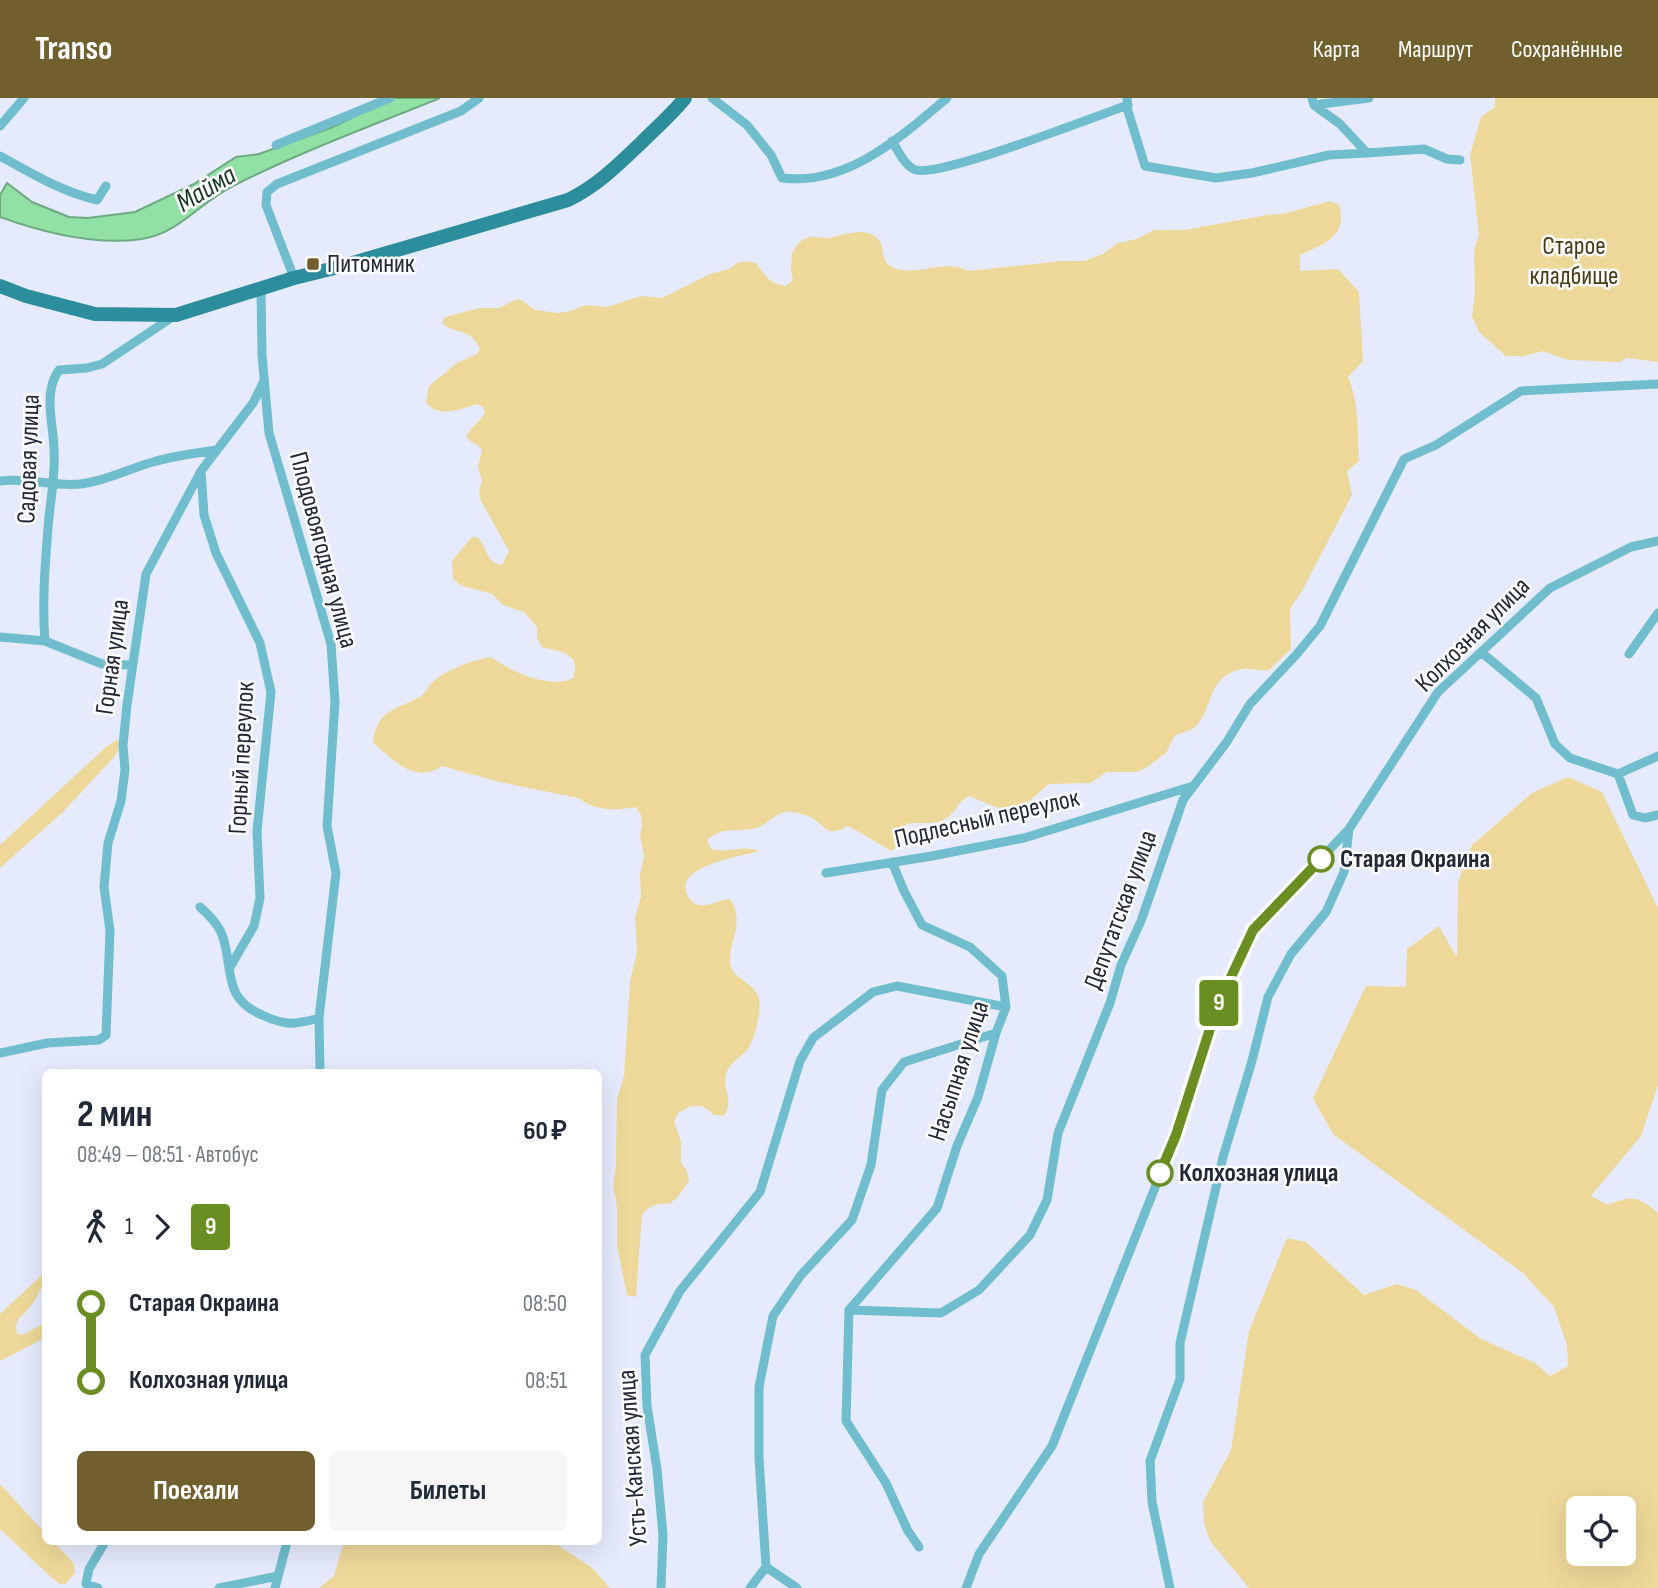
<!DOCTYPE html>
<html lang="ru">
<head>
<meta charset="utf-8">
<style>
	body { margin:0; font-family:"Sofia Sans Condensed",sans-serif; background:#f6f6f7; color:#1f2937; height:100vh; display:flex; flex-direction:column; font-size:26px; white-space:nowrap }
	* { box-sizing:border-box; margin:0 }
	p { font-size:23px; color:#747a83 }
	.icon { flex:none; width:38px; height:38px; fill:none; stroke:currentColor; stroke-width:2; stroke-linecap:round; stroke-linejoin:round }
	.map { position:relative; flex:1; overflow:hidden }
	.sheet { position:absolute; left:42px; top:971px; width:560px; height:476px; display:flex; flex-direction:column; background:#fff; border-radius:10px; box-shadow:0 7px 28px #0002 }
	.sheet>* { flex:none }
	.badge { padding:0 14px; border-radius:5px; font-size:24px; line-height:46px }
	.buttons { position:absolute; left:1566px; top:1398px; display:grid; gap:14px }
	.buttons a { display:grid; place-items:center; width:70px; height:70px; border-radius:10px; background:#fff; box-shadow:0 7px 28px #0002; font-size:35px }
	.map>.badge { position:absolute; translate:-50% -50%; box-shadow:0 0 0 4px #fff }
	.legs { display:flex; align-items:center; gap:10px; height:77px; padding:0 35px; font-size:23px }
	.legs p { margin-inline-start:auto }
	.head { display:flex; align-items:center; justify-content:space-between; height:119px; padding:0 35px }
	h1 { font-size:38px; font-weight:700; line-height:52px }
	.button { display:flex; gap:14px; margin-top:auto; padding:14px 35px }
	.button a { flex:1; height:80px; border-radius:10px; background:#71602e; color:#fff; font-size:28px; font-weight:700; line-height:80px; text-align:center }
	.button a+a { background:#f6f6f7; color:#1f2937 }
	ul { padding:0 35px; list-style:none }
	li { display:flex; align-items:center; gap:24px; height:77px; font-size:26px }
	li i { display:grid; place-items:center; width:10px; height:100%; margin:0 9px; background:currentColor }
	li i::after { content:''; width:18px; height:18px; margin:-9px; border:5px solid; border-radius:50%; background:#fff }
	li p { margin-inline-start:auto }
	li:first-child i { background:linear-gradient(#0000 50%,currentColor 0) }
	li:last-child i { background:linear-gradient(currentColor 50%,#0000 0) }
	header { display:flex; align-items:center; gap:42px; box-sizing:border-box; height:98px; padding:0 35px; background:#71602e; color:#fff }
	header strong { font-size:33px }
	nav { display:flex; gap:38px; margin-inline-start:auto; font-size:24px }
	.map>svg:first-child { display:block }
	.green { fill:#eed899; fill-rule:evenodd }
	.water { fill:#90e1a3; stroke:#6faa83; stroke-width:2 }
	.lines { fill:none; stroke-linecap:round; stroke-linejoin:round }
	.minor { stroke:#70becd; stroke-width:9 }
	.primary { stroke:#2c8d9d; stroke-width:14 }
	.line-1-casing { stroke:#fff; stroke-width:16 }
	.line-1 { stroke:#6b8e23; stroke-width:10 }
	.poi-dot { fill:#71602e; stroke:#fff; stroke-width:2.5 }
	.stop-1-dot { fill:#fff; stroke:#6b8e23; stroke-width:3.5 }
	.labels { text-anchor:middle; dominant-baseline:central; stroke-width:5; stroke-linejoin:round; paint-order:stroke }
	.park-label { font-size:26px; fill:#4a3c15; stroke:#fff }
	.poi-label { font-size:26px; fill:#232837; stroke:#fff; text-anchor:start }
	.street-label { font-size:26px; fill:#232837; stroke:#fff }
	.stop-label { font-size:26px; font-weight:bold; fill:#232837; stroke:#fff; text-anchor:start }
	.water-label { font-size:28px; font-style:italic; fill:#173820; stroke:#fff }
</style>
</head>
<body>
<header>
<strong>Transo</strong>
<nav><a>Карта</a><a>Маршрут</a><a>Сохранённые</a></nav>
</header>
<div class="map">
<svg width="1658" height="1490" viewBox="0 0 1658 1490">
	<rect width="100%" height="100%" fill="#e5ebfc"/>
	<!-- green -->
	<path class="green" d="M1495 0H1658V264L1627 260 1620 264 1568 262 1543 253 1524 258H1506L1479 234 1472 218 1475 194 1474 152 1479 137 1470 57 1481 19 1495 9Z
		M1330 103 1339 107C1348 138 1325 146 1300 157V173L1338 171 1359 194 1363 263 1348 279C1360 306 1357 334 1359 363L1347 373 1352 397 1302 493 1290 511 1291 551 1269 572C1259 573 1250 570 1242 571 1205 579 1214 612 1195 629 1191 633 1181 635 1175 637L1166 655 1147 669 1137 674H1107L1090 685 1049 686 1028 704 1009 709 998 710 969 698C958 703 956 715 945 721 933 728 919 723 906 726L899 746 892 753C877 746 860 733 847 728 828 739 828 731 814 721 810 718 799 715 793 714 779 711 771 724 759 729 739 736 726 726 707 742L711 751C728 756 742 746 759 753 741 759 675 767 687 796 689 802 693 805 699 807 710 809 719 801 730 801 746 825 729 841 730 863 730 881 755 884 759 900 762 912 755 942 747 952 740 960 729 965 726 976 722 993 735 1001 724 1018L714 1017C702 1004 692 1006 678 1015L674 1024 681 1043V1065L687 1073 689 1083 677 1100 669 1106C657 1105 650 1108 642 1116L636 1199 627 1197 617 1147V1107L613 1088 616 1068 617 1001 624 978 630 884 637 853 635 819 641 799 640 777 644 758 640 737 642 728 641 717 636 709C613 713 597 713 578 700L500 684 442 668C413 687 394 661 373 645 377 609 397 613 421 598 426 595 427 590 431 586 444 572 473 562 491 559 510 573 550 592 573 580 582 554 560 554 542 549L537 540V529L524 514 503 507 492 496 460 487 453 480 452 463 472 439H477C488 448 485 465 502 467L509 453 481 403 479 393 482 383 478 368 482 352C478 345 470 345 466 339 470 329 482 323 485 314L483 309 477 306C461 311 438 321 426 304L429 288 457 265 477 256 480 251C471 229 455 237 442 225L445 219 480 210H499L517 201 523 203 535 212 559 215 570 213 586 207 607 209 641 198 662 200 710 176 729 171 737 165 746 163 756 165C766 178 769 186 786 188L793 182 791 173 792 155C796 148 800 142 807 140 815 137 821 141 828 140 843 138 862 128 876 139 887 147 878 164 894 170 921 179 941 160 969 173L1062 163H1084L1103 156 1118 145 1137 141 1154 132H1184L1267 117 1283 116Z
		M118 641 119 651 114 659 63 714 0 770V747L105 650Z
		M1568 679 1602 694 1658 810V987L1641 1038 1591 1098 1608 1107C1631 1097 1638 1098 1658 1115V1490H1249L1210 1443 1204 1425 1203 1404 1231 1352 1249 1233 1287 1140 1306 1144 1364 1197 1397 1186 1416 1192 1481 1241 1535 1265 1550 1278 1568 1268 1567 1247 1554 1209 1523 1175 1333 1036 1313 1000 1366 888 1406 889 1407 851 1439 828 1457 860 1458 784 1472 747 1532 695ZM1578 1410H1624V1456H1578Z
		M45 1174C46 1185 36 1201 29 1210 21 1220 14 1221 17 1235L22 1237 45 1225V1240L0 1263V1216Z
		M0 1386 45 1435 46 1444H54L74 1466 75 1475 65 1486H60L52 1480 0 1431Z
		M347 1444H553L591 1469 610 1490H319L334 1478 342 1450Z"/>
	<!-- water -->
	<path class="water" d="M392 0H440C371 28 300 54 233 88 200 104 180 135 142 141 94 148 44 135 0 119V97L7 85 32 104 69 119 88 120 135 114 194 86 236 59 259 56 333 29Z"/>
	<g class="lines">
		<!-- minor -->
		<path class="minor" d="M712 0 747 27 771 57 782 80C847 88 901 39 947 0
			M1127 0 1128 13 1145 68 1216 80 1252 75 1329 57 1367 55
			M1312 0 1314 7 1340 26 1367 55 1424 51 1447 61 1460 62
			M1314 7 1369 0
			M0 28 24 0
			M892 43C898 52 905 69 916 72 942 79 1093 19 1128 7
			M276 47 390 0
			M0 58C31 75 62 94 97 102L106 88
			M294 180 266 107 267 94 277 86 461 13 479 0
			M261 191 262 257 269 335 331 546 335 604 327 728 336 775 319 920 320 975
			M201 373 204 417 216 455 260 545 271 594 257 733 260 800 254 828 229 871
			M0 383C27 379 54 389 81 386 106 383 128 371 153 364 173 358 195 355 217 352
			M0 539 45 543 102 566 132 567
			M45 543C42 506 45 467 48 430 50 403 56 377 54 350 53 324 43 294 59 272L87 270 102 266 174 218
			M1481 554 1536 600 1555 646 1570 660 1618 676 1658 658
			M1629 556 1658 515
			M1618 676 1633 717 1645 720 1658 717
			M826 775 932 758 1024 740 1193 688
			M200 809C208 816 216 824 221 834 235 868 220 899 262 917 286 928 294 927 319 920
			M0 955 47 945 99 942 106 937 110 833 104 789 108 745 121 703 125 672 123 647 127 607 146 476 201 373 253 305 263 285
			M849 1212 937 1110 957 1048 978 999 996 935 1006 909 1002 878 970 849 922 827 904 793 892 764
			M919 1449 908 1433 886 1385 846 1323 849 1212 941 1215 979 1192 1030 1137 1047 1102 1058 1035 1110 905 1121 867 1141 823 1183 702 1226 645 1250 606 1296 557 1320 528 1404 361 1436 347 1521 293 1658 286
			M98 1490 86 1486 89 1471 105 1444
			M219 1490 278 1478
			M275 1490 287 1444
			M661 1490 663 1437 657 1371 647 1308 645 1257 680 1193 760 1094 800 963 813 940 873 894 897 888 1006 909
			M750 1490 766 1469
			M797 1490 766 1469 759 1360V1289L773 1218 801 1177 852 1122 871 1067 882 992 904 964 996 935
			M966 1490 979 1456 1052 1348 1176 1037 1217 909 1253 832 1349 731 1438 594 1550 490 1631 449 1658 443
			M1170 1490 1152 1404 1150 1363 1180 1281V1245L1223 1059 1252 963 1268 899 1291 856 1326 814 1344 774 1349 731"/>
		<!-- primary -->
		<path class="primary" d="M0 188 26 198 95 216 176 217 294 180 339 169 568 102C597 88 619 66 642 44 657 29 672 16 685 0"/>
	</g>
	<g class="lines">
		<defs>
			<path id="line-1" d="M1160 1075 1176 1037 1217 909 1253 832 1321 761"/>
		</defs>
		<!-- line-1 casing -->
		<use href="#line-1" class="line-1-casing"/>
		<!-- line-1 -->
		<use href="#line-1" class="line-1"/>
	</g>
	<!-- markers -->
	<rect class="poi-dot" x="306" y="159" width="14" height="14" rx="3.5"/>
	<g class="stop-1-dot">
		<circle cx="1321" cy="761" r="12"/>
		<circle cx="1160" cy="1075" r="12"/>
	</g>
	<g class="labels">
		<!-- park labels -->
		<g class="park-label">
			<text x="1574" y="148">Старое<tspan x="1574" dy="30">кладбище</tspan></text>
		</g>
		<!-- poi labels -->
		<g class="poi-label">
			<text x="327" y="166">Питомник</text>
		</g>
		<!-- street labels -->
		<g class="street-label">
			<text transform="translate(29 361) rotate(-88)">Садовая улица</text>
			<text transform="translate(323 452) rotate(75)">Плодовоягодная улица</text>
			<text transform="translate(1473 537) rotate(-45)">Колхозная улица</text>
			<text transform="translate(113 559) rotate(-82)">Горная улица</text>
			<text transform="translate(242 660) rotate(-87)">Горный переулок</text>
			<text transform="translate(987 721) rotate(-13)">Подлесный переулок</text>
			<text transform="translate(1121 812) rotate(-70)">Депутатская улица</text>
			<text transform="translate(959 973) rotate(-72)">Насыпная улица</text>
			<text transform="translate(633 1360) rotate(-94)">Усть-Канская улица</text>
		</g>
		<!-- stop labels -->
		<g class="stop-label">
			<text x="1340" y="761">Старая Окраина</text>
			<text x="1179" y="1075">Колхозная улица</text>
		</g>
		<!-- water labels -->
		<g class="water-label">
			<text transform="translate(206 91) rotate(-31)">Майма</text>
		</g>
	</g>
</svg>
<div class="buttons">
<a><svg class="icon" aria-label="locate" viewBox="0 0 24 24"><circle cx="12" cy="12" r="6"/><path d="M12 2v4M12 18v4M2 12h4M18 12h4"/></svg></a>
</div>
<b class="badge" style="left:1219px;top:905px;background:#6b8e23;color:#fff">9</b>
<section class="sheet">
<div class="head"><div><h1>2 мин</h1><p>08:49 – 08:51 · Автобус</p></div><b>60 ₽</b></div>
<div class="legs"><svg class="icon" aria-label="walk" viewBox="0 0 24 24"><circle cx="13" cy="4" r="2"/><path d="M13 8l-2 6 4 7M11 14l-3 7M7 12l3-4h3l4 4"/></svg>1<svg class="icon" aria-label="forward" viewBox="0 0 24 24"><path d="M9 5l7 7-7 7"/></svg><b class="badge" style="background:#6b8e23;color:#fff">9</b></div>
<ul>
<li><i style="color:#6b8e23"></i><b>Старая Окраина</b><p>08:50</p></li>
<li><i style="color:#6b8e23"></i><b>Колхозная улица</b><p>08:51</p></li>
</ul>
<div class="button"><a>Поехали</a><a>Билеты</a></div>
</section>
</div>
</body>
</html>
